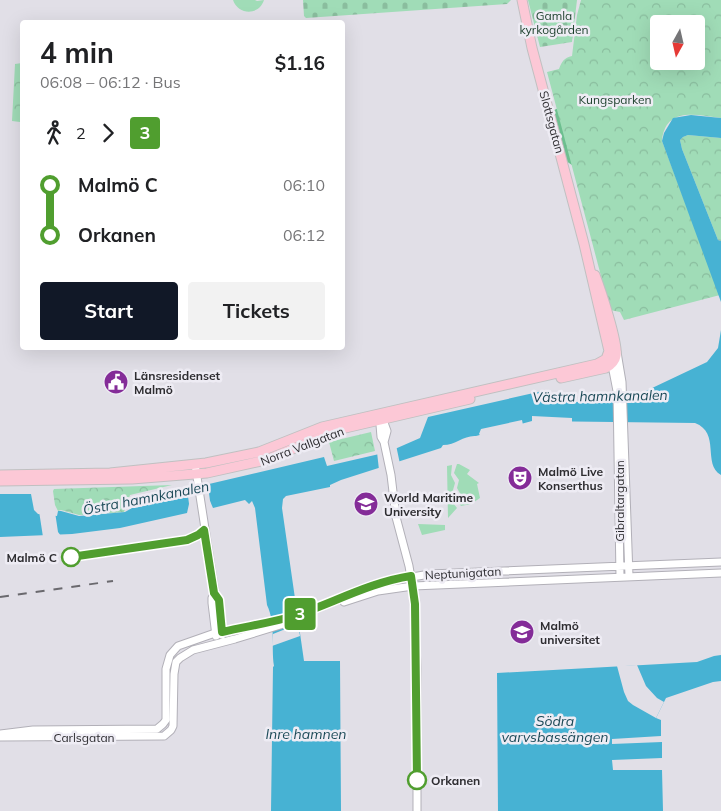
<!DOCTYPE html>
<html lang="en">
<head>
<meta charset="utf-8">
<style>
	body { margin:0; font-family:Mulish,sans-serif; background:#f2f2f2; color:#202124; height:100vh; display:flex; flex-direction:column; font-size:19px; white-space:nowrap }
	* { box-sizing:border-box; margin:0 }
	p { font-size:16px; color:#757577 }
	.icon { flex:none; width:28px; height:28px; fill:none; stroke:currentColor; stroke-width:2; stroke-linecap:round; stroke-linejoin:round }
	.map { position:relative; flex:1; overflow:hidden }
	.drawer { position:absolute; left:20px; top:20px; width:325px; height:330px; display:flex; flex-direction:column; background:#fff; border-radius:5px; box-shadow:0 5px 20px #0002 }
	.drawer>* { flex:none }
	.badge { padding:0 10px; border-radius:4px; font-size:18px; line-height:32px }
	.needle { width:32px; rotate:188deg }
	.tools { position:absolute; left:650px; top:15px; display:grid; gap:10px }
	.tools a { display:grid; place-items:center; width:55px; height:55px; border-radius:5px; background:#fff; box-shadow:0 5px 20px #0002; font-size:25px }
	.map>.badge { position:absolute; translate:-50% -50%; box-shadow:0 0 0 2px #fff }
	.legs { display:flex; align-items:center; gap:8px; height:55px; padding:0 20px; font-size:16px }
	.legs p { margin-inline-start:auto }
	.headline { display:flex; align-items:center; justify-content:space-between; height:85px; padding:0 20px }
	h1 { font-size:28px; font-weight:700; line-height:38px }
	.primary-button { display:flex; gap:10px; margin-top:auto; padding:10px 20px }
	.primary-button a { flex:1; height:58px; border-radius:5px; background:#111827; color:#fff; font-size:20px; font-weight:700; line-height:58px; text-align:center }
	.primary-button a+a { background:#f2f2f2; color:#202124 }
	ul { padding:0 20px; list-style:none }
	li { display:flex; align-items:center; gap:18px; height:50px; font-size:19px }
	li i { display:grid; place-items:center; width:8px; height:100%; margin:0 6px; background:currentColor }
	li i::after { content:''; width:12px; height:12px; margin:-6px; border:4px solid; border-radius:50%; background:#fff }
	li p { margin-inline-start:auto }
	li:first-child i { background:linear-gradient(#0000 50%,currentColor 0) }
	li:last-child i { background:linear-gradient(currentColor 50%,#0000 0) }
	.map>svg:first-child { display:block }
	.green { fill:#a0dcb7 }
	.forest { fill:url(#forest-firs) }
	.cemetery { fill:url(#cemetery-stones) }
	.park { fill:url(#park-crowns); fill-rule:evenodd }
	.water { fill:#47b2d3 }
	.pier { fill:#e1dfe7 }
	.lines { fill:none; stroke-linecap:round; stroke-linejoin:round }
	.minor-casing { stroke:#b2b0b8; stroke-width:9 }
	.major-casing { stroke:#c0c0c1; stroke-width:11 }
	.minor { stroke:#fff; stroke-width:7 }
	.major { stroke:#fcc8d6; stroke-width:9 }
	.rail { stroke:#6a696e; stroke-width:2; stroke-dasharray:9 9; stroke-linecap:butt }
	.line-1-casing { stroke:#fff; stroke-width:11 }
	.line-1 { stroke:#509e2f; stroke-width:8 }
	.stop-1-dot { fill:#fff; stroke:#509e2f; stroke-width:2.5 }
	.labels { text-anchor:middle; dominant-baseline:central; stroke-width:5; stroke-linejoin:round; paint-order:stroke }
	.park-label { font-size:12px; fill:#1a3e2a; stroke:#eeecf4 }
	.street-label { font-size:12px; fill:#2e2d31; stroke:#eeecf4 }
	.poi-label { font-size:12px; font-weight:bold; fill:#2e2d31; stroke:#eeecf4; text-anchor:start }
	.stop-label { font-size:12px; font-weight:bold; fill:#2e2d31; stroke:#eeecf4; text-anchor:end }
	.water-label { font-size:14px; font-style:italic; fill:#1b4957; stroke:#eeecf4 }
</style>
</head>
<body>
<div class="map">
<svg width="721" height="811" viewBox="0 0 721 811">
	<defs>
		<pattern id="forest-firs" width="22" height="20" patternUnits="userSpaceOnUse" patternTransform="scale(1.25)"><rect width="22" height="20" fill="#6dbf8f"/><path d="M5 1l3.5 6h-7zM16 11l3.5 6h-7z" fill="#5a9c75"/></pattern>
		<pattern id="cemetery-stones" width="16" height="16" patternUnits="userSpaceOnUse" patternTransform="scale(1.25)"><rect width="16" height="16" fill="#a0dcb7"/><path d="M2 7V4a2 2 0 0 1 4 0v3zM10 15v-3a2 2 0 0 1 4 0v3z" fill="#8abd9e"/></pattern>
		<pattern id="park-crowns" width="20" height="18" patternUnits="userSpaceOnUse" patternTransform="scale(1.25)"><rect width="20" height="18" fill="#a0dcb7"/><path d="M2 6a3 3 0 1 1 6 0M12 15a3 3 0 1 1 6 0" fill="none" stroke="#8abd9e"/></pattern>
	</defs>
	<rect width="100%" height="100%" fill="#e1dfe7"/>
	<!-- green -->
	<path class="green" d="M233 0H255L257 1 264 0C259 16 238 15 233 0Z
		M457 464H459L470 470 467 474 479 483 477 484 480 498 471 504 461 506 458 502 461 495 457 488 459 480 454 473Z
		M452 465 451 475 455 483 453 490 456 495 453 503 457 508 448 518 447 466Z
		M418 524 445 525V530L422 535Z"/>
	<!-- forest -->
	<path class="forest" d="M563 106 578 165H572L566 161 552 111Z"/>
	<!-- cemetery -->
	<path class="cemetery" d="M303 0H511L507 4 306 18 304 16Z
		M528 0H577L572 42 540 47Z"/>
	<!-- park -->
	<path class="park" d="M581 0H721V118C697 115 665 106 662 141L720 295 624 320 620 312 610 310 547 72 559 69C562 61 564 58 572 56L577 15ZM659 24H696V61H659Z
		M22 63 20 122 12 121 15 64Z
		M688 135 721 138V241L718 240 682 149 680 140 683 137Z
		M371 432 375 451 334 461 329 442Z
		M172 485 130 495 124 512 79 515 61 510 58 511 55 505 53 491 54 489Z"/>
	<!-- water -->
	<path class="water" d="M691 115 721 118V138L688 135 683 137 680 140 682 149 718 240 721 241V302L662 141 664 133 673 118Z
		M721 330V475C702 464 721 433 695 423L532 421 476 436C464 435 456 445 443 445L441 448 341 480 330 485V487L286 496 283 499 282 508 304 661H340L341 811H271L273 667 274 666C271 646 276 624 267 605L255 508 252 501 249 504 245 500 213 508 210 501 189 504 187 513 120 528 72 534 0 537V494H31L34 510 38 514 57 516 58 511H61L79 516 125 512 132 508 144 506 143 499 184 489 187 491 208 488 209 484 324 457 327 466 388 452 420 438 428 417 547 390 558 399 574 402 613 401 631 398 707 362 718 348Z
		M721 655V681L713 682 666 698 656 718 661 720V736L612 739V744L662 742V758L612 760 613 770H662L663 811H498L497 673 697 662 714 656Z"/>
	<!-- pier -->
	<path class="pier" d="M532 416 572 418V425L569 423H532Z
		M522 420 523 425 481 436 479 434 481 429Z
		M396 445 400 464 379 470 377 452Z
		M208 486 211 508 209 504 190 506V511L187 489Z
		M39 511 55 514V512L58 532 61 536 43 537Z
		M298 624 300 636 272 646 273 634Z
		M637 665 646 686 657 698 664 702 656 718 633 705 628 701 624 692 617 666Z"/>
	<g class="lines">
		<defs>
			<path id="minor" d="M617 352 622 382 629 576
				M611 360 617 391 620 577
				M383 417 380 425 381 437 384 442 391 475 396 517 409 566 414 596 417 668V811
				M383 420 387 431 384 442
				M195 464 215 593 219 600 222 635
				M215 593 212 598V603L216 636
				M344 602 378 591 413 586 721 573
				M0 734 33 730 157 729 163 724 166 720V669L170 655 178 646 215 633 260 625 297 615 388 581 430 574 721 562
				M0 737 164 736 171 730 173 726 174 674 176 662 180 658 193 650 235 639 287 623"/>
			<path id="major" d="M561 378 606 368C611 365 615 362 616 356 619 345 600 288 595 275
				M0 475 110 473 206 463 259 452 322 427 597 364 606 359 609 351 584 244 532 48 522 0
				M0 481 132 479 207 473 266 460 341 429 470 399"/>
		</defs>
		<!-- minor casing -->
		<use href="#minor" class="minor-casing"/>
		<!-- major casing -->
		<use href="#major" class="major-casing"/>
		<!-- minor -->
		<use href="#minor" class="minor"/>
		<!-- major -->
		<use href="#major" class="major"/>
		<!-- rail -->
		<path class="rail" d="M0 597 113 581"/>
	</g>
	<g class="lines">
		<defs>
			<path id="line-1" d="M71 557 187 540 198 535 204 530 214 593 219 600 222 632C247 626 272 623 297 615 335 602 371 582 411 576L415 604 417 780"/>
		</defs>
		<!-- line-1 casing -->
		<use href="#line-1" class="line-1-casing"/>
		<!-- line-1 -->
		<use href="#line-1" class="line-1"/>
	</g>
	<!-- icons -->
	<defs>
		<symbol id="civic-disc" viewBox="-11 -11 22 22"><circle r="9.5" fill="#842c98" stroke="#eeecf4"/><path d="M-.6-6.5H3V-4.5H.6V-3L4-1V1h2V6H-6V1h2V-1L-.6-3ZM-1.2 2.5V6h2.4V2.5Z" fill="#fff"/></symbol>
		<symbol id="theatre-disc" viewBox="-11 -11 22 22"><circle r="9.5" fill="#842c98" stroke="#eeecf4"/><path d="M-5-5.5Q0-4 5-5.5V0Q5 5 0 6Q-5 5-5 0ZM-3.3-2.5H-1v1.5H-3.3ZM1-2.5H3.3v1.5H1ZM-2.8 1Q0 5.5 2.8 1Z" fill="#fff"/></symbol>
		<symbol id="university-disc" viewBox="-11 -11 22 22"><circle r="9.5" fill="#842c98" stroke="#eeecf4"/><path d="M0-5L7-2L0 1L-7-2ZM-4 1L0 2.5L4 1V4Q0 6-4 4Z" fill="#fff"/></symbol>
	</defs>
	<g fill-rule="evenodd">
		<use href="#civic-disc" x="102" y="368" width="28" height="28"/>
		<use href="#theatre-disc" x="506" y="464" width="28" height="28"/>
		<use href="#university-disc" x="352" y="490" width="28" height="28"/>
		<use href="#university-disc" x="508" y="618" width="28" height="28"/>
	</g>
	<!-- markers -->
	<g class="stop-1-dot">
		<circle cx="71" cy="557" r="9"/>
		<circle cx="417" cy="780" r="9"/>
	</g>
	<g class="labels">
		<!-- park labels -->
		<g class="park-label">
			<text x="554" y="15">Gamla<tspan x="554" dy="14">kyrkogården</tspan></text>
			<text x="615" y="99">Kungsparken</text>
		</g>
		<!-- street labels -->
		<g class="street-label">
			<text transform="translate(552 122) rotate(75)">Slottsgatan</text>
			<text transform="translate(302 446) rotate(-21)">Norra Vallgatan</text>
			<text transform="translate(619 501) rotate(-90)">Gibraltargatan</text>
			<text transform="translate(463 573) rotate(-3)">Neptunigatan</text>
			<text x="84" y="737">Carlsgatan</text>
		</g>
		<!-- poi labels -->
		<g class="poi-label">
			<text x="134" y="375">Länsresidenset<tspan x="134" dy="14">Malmö</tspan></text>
			<text x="538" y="471">Malmö Live<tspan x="538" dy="14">Konserthus</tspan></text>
			<text x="384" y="497">World Maritime<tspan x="384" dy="14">University</tspan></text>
			<text x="540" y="625">Malmö<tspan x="540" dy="14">universitet</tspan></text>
		</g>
		<!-- stop labels -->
		<g class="stop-label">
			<text x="57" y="557">Malmö C</text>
			<text x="431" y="780" text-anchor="start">Orkanen</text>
		</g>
		<!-- water labels -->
		<g class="water-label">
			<text transform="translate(600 396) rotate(-1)">Västra hamnkanalen</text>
			<text transform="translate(146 498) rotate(-11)">Östra hamnkanalen</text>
			<text x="555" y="721">Södra<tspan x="555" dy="16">varvsbassängen</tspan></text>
			<text x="306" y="734">Inre hamnen</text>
		</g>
	</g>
</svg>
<div class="tools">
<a><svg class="needle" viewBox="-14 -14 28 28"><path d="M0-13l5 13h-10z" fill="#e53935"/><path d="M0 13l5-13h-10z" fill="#757577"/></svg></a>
</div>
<b class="badge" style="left:300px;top:614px;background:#509e2f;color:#fff">3</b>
<section class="drawer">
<div class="headline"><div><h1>4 min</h1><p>06:08 – 06:12 · Bus</p></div><b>$1.16</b></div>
<div class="legs"><svg class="icon" aria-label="walk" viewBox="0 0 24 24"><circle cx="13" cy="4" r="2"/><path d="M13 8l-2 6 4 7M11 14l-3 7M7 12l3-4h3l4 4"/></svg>2<svg class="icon" aria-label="forward" viewBox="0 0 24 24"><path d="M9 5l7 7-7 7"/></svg><b class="badge" style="background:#509e2f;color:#fff">3</b></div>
<ul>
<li><i style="color:#509e2f"></i><b>Malmö C</b><p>06:10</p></li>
<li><i style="color:#509e2f"></i><b>Orkanen</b><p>06:12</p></li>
</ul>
<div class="primary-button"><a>Start</a><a>Tickets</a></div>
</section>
</div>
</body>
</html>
